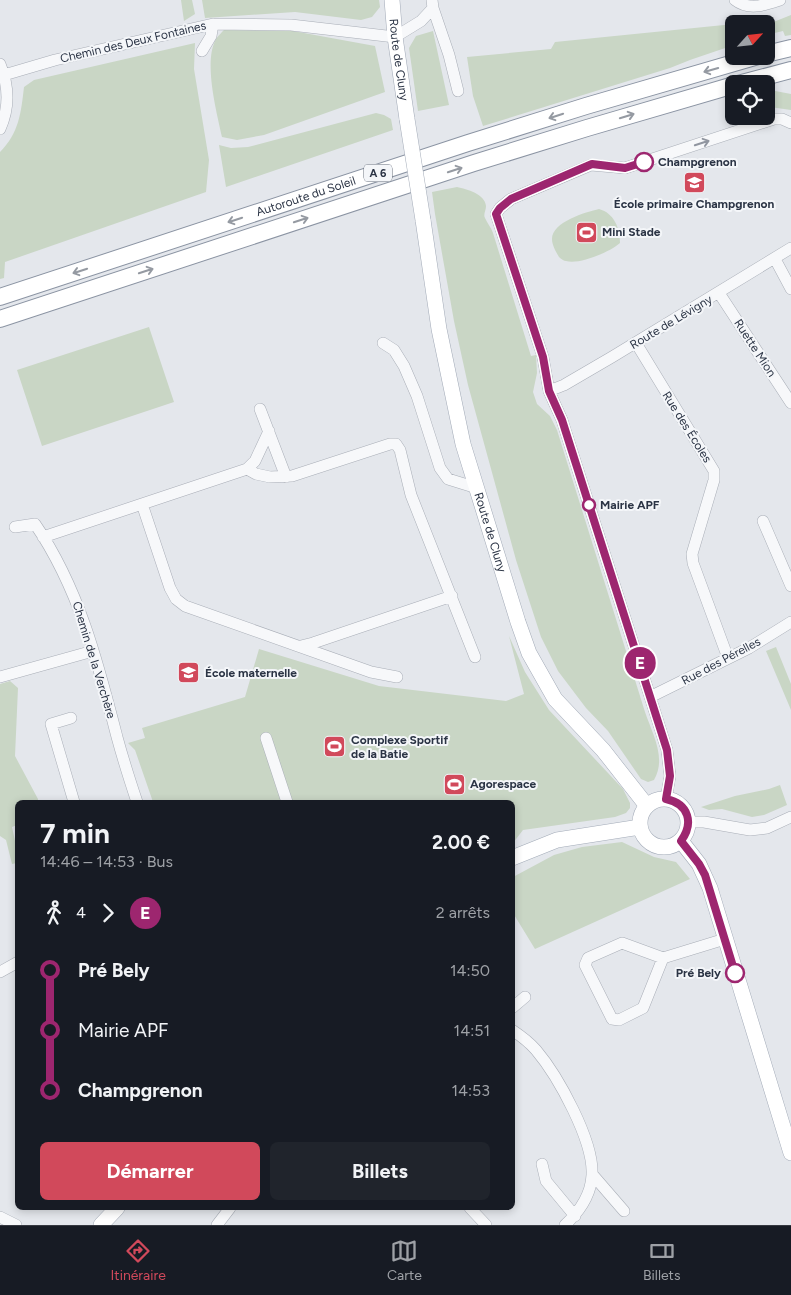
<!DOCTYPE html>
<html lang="fr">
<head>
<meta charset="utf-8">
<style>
	body { margin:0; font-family:Figtree,sans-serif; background:#20242c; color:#f1f3f6; height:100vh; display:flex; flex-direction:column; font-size:19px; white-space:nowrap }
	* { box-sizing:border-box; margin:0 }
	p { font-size:16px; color:#9ea1a6 }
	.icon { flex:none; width:28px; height:28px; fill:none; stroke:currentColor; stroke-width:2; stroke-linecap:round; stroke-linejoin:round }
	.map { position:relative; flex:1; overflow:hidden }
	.sheet { position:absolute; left:15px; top:800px; width:500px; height:410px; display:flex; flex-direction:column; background:#171b24; border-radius:8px; box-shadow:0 2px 8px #0003 }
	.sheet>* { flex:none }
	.badge { padding:0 10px; border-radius:16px; font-size:18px; line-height:32px }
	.needle { width:32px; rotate:63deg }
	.tools { position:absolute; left:725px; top:15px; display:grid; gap:10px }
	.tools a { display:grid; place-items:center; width:50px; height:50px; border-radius:8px; background:#171b24; box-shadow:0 2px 8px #0003; font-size:25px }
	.map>.badge { position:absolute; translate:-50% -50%; box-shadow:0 0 0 2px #fff }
	.legs { display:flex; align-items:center; gap:8px; height:55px; padding:0 25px; font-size:16px }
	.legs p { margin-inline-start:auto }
	.overview { display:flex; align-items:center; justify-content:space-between; height:85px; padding:0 25px }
	h1 { font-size:28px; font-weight:700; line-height:38px }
	.primary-button { display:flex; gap:10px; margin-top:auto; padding:10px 25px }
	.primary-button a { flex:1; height:58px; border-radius:8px; background:#d1495b; color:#fff; font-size:20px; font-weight:700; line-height:58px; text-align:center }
	.primary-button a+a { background:#20242c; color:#f1f3f6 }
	ul { padding:0 25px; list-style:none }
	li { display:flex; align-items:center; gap:18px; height:60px; font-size:19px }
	li i { display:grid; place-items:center; width:8px; height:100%; margin:0 6px; background:currentColor }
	li i::after { content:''; width:12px; height:12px; margin:-6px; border:4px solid; border-radius:50%; background:#171b24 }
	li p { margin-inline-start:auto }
	li:first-child i { background:linear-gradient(#0000 50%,currentColor 0) }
	li:last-child i { background:linear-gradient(currentColor 50%,#0000 0) }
	.tab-bar { display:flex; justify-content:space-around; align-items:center; height:70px; border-top:1px solid #363941; background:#171b24; font-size:14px; color:#9ea1a6 }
	.tab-bar a { display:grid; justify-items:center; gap:2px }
	.tab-bar .on { color:#d1495b }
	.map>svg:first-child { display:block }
	.green { fill:#c9d6c5 }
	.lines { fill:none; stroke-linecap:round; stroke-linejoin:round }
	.minor-casing { stroke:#a9aeb7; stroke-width:12 }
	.major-casing { stroke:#a3abb8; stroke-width:16 }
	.highway-casing { stroke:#8b94a3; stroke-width:18 }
	.minor { stroke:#f7f8fa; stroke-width:11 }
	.major { stroke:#fff; stroke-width:15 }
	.highway { stroke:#fff; stroke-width:16 }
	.major-bridge-casing { stroke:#a3abb8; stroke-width:16; stroke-linecap:butt }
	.major-bridge { stroke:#fff; stroke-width:15 }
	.oneway { stroke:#959aa2 }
	.oneway2 { stroke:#9196a0 }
	.line-1-casing { stroke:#fff; stroke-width:11 }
	.line-1 { stroke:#9d266f; stroke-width:8 }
	.stop-1-dot { fill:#fff; stroke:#9d266f; stroke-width:2.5 }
	.labels { text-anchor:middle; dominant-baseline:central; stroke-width:4; stroke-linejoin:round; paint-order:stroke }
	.shield { fill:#f4f6f9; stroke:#676e7b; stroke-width:1 }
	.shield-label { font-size:11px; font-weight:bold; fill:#2b3445 }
	.street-label { font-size:12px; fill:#2b3445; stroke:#f4f6f9 }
	.stop-label { font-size:12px; font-weight:bold; fill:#2b3445; stroke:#f4f6f9; text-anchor:start }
	.poi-label { font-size:12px; font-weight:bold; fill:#2b3445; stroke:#f4f6f9; text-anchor:start }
</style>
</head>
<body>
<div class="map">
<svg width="791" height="1225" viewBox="0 0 791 1225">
	<rect width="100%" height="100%" fill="#e4e7ec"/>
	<!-- green -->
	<path class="green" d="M181 0H192L195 14 184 21Z
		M202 0H379L380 7 372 17 361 20 295 12 205 18Z
		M791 15V35L785 36 783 31 766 35V24H740L776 21Z
		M734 24V45L690 60 670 68 483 126 473 96 467 57 551 49 555 42Z
		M224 30 293 31 375 46 385 92 264 135 237 140 222 137C217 113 203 62 216 39 218 36 222 32 224 30Z
		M433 31 449 105 418 111 409 48 416 36Z
		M195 43 194 69 209 160 206 192 5 262 4 278 0 279V152C19 133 21 113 24 87L34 80Z
		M770 90 791 94V110L770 107Z
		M376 113 384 115 391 119 393 130 226 187 219 145 231 148 248 147Z
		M457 187C467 189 485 194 486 206 486 211 483 214 485 218 487 223 491 227 493 233L531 356 536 355 537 373 533 392 537 404 550 416 557 430 645 712C652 733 667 758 654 780L648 782 641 779 608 731 586 708 558 671 541 637 516 560 468 385 454 321 435 214 432 192Z
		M599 209C614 213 620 228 620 243 610 252 579 265 566 261 564 261 561 259 559 257 556 252 552 245 552 239 552 222 586 212 599 209Z
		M149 327 174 402 42 446 17 370Z
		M509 636 525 672 549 710 623 789 630 803V808L626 813 615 817 523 830 513 843 512 802H153L135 750 128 743 145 738 142 728 245 697 259 649 379 686 506 701 524 694Z
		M776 647 791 684V710L766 651Z
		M10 681 18 688 15 756 38 799V802H18L17 825 12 827 17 850V863L12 864 6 840 0 836V684Z
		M780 785 787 805 764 815 752 817 722 809 709 810 701 807 735 796 769 789Z
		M622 842 654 857 676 862 690 879 535 949 513 913V877L554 855 582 847Z"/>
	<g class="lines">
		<defs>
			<path id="minor" d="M735 0C749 11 765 5 780 0
				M433 8 449 55 458 91
				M202 51 211 36 213 24
				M0 64C9 86 10 107 0 129
				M4 75 55 60 213 24 291 25 395 37 421 21 433 8 432 0
				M775 259 791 289
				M719 293 791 403
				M383 343 394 350 404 366 417 396 440 468 448 479 477 488
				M636 343 714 471V480L692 554 693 563 728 658
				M549 391 564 385 612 357 791 248
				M260 409 286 477
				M247 469 256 474 270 477 292 476 390 444H396L400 450 411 495 475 657
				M142 504 247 469 255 461 269 431
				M763 521 791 586
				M15 527 35 524C79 588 98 663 117 737 123 759 130 781 137 802
				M43 537 142 504 170 588 176 599 185 606 371 672 397 677
				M301 646 313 643 452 596
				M0 677 93 651
				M650 697 749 648 791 622
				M71 718 51 724 74 802
				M266 738 287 802
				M666 799 670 776 667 750 562 420 549 391 543 357 496 214 500 208 511 199 591 165 625 168 774 119H782L791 123
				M688 822H704L750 830 767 828 791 817
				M663 958 643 1008 619 1020 612 1019 585 965 588 958 622 943 663 958 725 939
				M0 972 18 962
				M512 1008 525 997
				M512 1030C521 1036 530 1043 536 1050 558 1076 594 1141 592 1175 591 1195 579 1212 565 1225
				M542 1164 546 1181 575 1216
				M592 1174 624 1211
				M470 1208 486 1225
				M0 1217 16 1225
				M217 1225 230 1208"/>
			<g id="major">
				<path id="s1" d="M392 0 395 37 407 119"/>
				<path id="s2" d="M423 220 439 329 463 444 518 622 529 653 555 699 603 750 647 806"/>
				<circle cx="664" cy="823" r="24"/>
				<path d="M681 841 699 864 710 888 791 1153"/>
				<path d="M512 858 557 840 640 827"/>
				<path d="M101 1225 117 1208"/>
			</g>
			<g id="highway">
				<path d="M766 54 791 48"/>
				<path d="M738 84 791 70"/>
				<path id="s3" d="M0 297 468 143 586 106 758 56"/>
				<path d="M0 319 474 163 587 128 734 85"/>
			</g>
		</defs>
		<!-- minor casing -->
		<use href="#minor" class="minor-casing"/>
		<!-- major casing -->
		<use href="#major" class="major-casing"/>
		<!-- highway casing -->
		<use href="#highway" class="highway-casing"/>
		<!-- minor -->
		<use href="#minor" class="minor"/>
		<!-- major -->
		<use href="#major" class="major"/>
		<!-- highway -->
		<use href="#highway" class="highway"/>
		<defs>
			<path id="major-bridge" d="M407 119 423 220"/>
		</defs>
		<!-- major-bridge casing -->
		<use href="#major-bridge" class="major-bridge-casing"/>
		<!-- major-bridge -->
		<use href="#major-bridge" class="major-bridge"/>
	</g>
	<!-- one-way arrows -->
	<defs><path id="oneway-shaft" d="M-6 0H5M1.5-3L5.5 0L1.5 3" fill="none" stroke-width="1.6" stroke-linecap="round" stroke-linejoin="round" transform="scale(1.25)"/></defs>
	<g class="oneway">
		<use href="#oneway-shaft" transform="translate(711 70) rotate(164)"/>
		<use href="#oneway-shaft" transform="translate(556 116) rotate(162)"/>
		<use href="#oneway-shaft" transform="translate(627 116) rotate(-17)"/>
		<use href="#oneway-shaft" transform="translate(455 170) rotate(-18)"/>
		<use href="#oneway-shaft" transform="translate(235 220) rotate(162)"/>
		<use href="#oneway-shaft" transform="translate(301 220) rotate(-18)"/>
		<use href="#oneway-shaft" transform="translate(80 271) rotate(162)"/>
		<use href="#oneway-shaft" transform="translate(146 271) rotate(-18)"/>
	</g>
	<use class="oneway2" href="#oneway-shaft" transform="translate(702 143) rotate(-18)"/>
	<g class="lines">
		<defs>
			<path id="line-1" d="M644 162 625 168 592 164 511 199 500 208 496 214 543 357 549 391 562 420 667 750 670 776 666 799C689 804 694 823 681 841L699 864 705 875 735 973"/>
		</defs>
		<!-- line-1 casing -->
		<use href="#line-1" class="line-1-casing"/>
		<!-- line-1 -->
		<use href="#line-1" class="line-1"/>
	</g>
	<!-- icons -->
	<defs>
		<symbol id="school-square" viewBox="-11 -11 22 22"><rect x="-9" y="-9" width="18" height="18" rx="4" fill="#d1495b" stroke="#f4f6f9"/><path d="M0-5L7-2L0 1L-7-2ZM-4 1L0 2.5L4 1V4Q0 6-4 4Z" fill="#fff"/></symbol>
		<symbol id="stadium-square" viewBox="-11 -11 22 22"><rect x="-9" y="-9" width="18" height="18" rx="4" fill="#d1495b" stroke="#f4f6f9"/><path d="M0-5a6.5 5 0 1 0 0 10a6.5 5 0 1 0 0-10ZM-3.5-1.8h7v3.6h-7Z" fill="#fff"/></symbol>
	</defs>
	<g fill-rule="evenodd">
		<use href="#school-square" x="682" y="170" width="25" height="25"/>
		<use href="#stadium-square" x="574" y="220" width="25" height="25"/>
		<use href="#school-square" x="176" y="660" width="25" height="25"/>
		<use href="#stadium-square" x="322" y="734" width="25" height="25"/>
		<use href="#stadium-square" x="442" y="772" width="25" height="25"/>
	</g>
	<!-- markers -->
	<g class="stop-1-dot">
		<circle cx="644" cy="162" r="9"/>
		<circle cx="589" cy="505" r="6"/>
		<circle cx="735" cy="973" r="9"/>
	</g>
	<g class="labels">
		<!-- shield labels -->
		<rect class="shield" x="364" y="164.5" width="28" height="17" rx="4"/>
		<g class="shield-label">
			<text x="378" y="173">A 6</text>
		</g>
		<!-- street labels -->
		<g class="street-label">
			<text transform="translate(133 42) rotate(-13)">Chemin des Deux Fontaines</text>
			<text stroke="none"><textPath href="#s1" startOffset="60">Route de Cluny</textPath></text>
			<text stroke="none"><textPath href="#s3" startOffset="322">Autoroute du Soleil</textPath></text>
			<text transform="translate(671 322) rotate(-31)">Route de Lévigny</text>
			<text transform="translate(755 348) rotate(57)">Ruette Mion</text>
			<text transform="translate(687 427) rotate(58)">Rue des Écoles</text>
			<text stroke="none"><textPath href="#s2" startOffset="320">Route de Cluny</textPath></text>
			<text transform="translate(94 660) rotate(73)">Chemin de la Verchère</text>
			<text transform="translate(721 661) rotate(-28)">Rue des Pérelles</text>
		</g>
		<!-- stop labels -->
		<g class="stop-label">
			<text x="658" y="162">Champgrenon</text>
			<text x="600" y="505">Mairie APF</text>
			<text x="721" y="973" text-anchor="end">Pré Bely</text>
		</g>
		<!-- poi labels -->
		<g class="poi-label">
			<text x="694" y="204" text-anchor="middle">École primaire Champgrenon</text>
			<text x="602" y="232">Mini Stade</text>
			<text x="205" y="673">École maternelle</text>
			<text x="351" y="740">Complexe Sportif<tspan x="351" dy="14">de la Batie</tspan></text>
			<text x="470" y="784">Agorespace</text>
		</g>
	</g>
</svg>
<div class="tools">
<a><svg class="needle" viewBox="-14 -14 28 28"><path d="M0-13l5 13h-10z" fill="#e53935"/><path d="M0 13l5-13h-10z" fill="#9ea1a6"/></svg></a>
<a><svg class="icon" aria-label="locate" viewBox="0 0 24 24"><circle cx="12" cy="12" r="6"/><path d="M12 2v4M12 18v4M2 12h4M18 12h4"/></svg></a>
</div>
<b class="badge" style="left:640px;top:663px;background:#9d266f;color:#fff">E</b>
<section class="sheet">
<div class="overview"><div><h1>7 min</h1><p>14:46 – 14:53 · Bus</p></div><b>2.00 €</b></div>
<div class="legs"><svg class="icon" aria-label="walk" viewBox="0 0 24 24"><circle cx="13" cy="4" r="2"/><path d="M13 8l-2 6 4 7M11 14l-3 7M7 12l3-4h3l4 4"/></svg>4<svg class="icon" aria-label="forward" viewBox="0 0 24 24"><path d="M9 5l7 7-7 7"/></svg><b class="badge" style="background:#9d266f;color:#fff">E</b><p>2 arrêts</p></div>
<ul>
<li><i style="color:#9d266f"></i><b>Pré Bely</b><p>14:50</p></li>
<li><i style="color:#9d266f"></i><span>Mairie APF</span><p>14:51</p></li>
<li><i style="color:#9d266f"></i><b>Champgrenon</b><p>14:53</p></li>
</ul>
<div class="primary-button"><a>Démarrer</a><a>Billets</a></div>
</section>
</div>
<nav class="tab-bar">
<a class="on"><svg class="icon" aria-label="directions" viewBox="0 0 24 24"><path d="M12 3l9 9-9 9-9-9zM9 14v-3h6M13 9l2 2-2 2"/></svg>Itinéraire</a>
<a><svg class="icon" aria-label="map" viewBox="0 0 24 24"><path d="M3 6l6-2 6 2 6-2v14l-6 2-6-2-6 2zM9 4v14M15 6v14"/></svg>Carte</a>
<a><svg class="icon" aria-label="tickets" viewBox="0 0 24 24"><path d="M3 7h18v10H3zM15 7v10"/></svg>Billets</a>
</nav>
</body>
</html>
